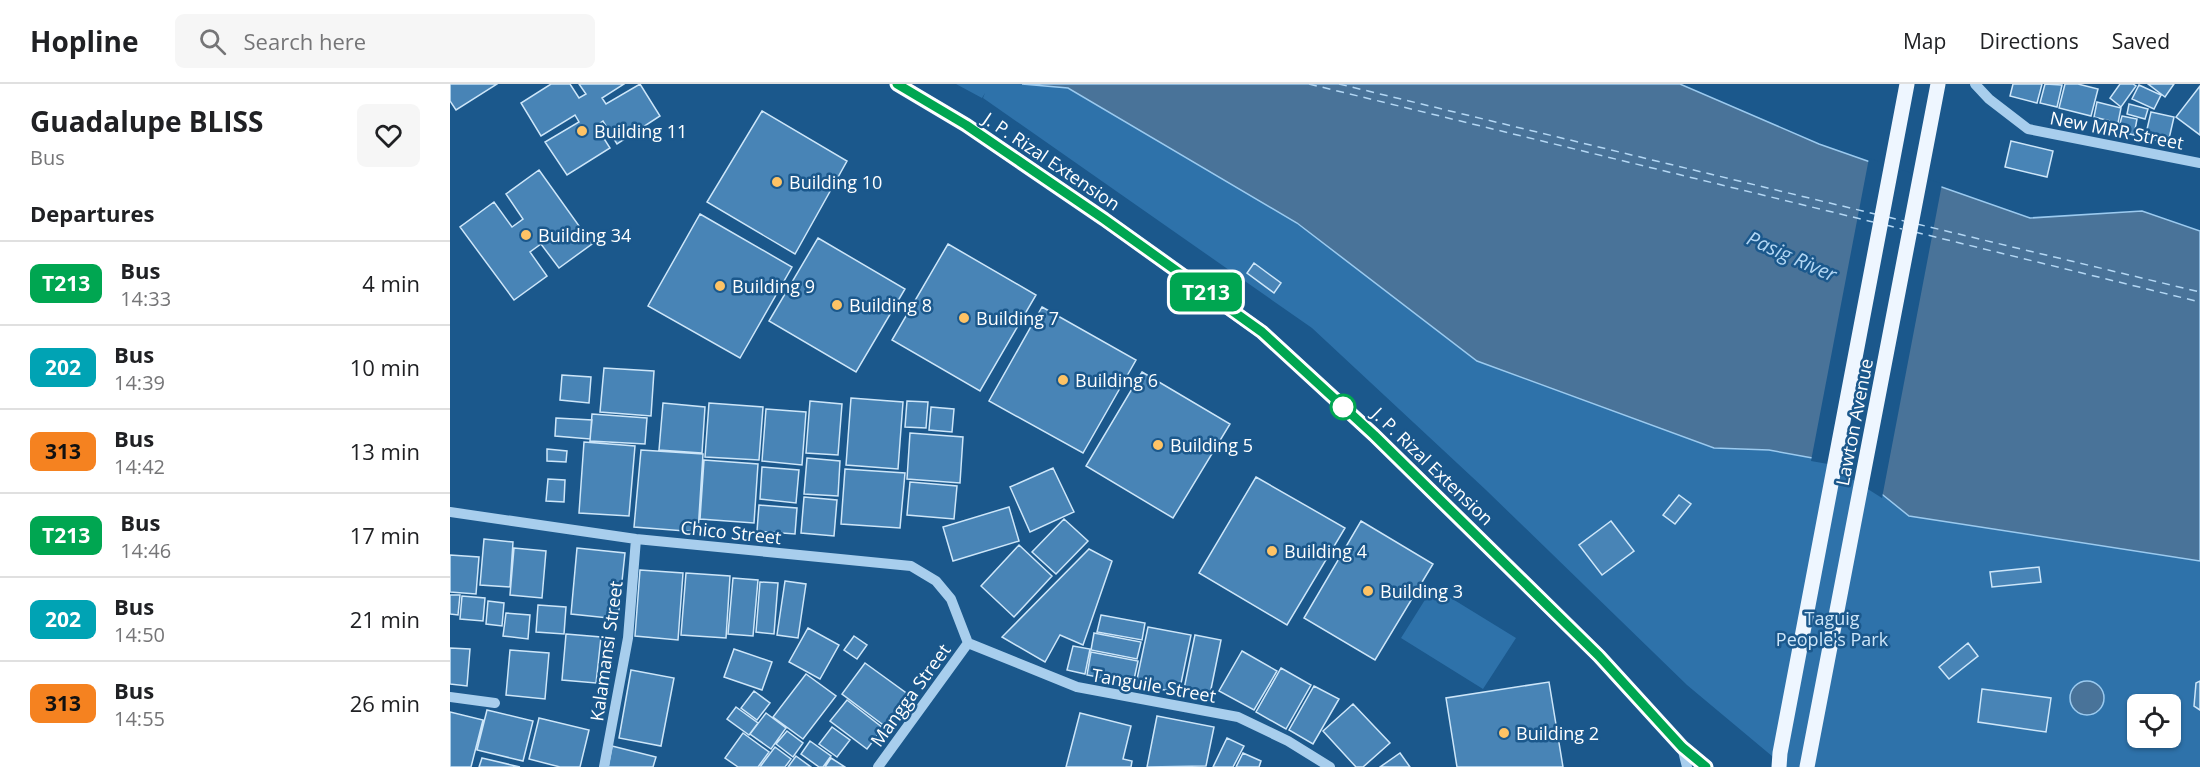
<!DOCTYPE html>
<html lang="en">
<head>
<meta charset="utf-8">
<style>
	body { margin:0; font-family:"Open Sans",sans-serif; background:#f6f6f6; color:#202124; height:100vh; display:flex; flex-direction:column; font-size:22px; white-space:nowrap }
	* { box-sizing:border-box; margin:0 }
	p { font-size:20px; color:#757577 }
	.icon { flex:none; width:33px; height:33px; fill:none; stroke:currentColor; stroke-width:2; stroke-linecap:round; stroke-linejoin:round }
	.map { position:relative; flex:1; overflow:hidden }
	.side { display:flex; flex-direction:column; background:#fff; width:450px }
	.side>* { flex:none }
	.badge { padding:0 12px; border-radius:9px; font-size:21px; line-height:39px }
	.tools { position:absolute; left:1677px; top:610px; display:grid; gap:12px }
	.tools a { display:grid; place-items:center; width:54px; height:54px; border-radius:9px; background:#fff; box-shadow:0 2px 4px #0004; font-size:30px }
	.map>.badge { position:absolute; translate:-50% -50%; box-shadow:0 0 0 3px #fff }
	h2 { padding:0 30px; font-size:22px; line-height:54px }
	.round { display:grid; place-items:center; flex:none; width:63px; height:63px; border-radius:9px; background:#f6f6f6 }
	.overview { display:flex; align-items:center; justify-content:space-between; height:102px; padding:0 30px }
	h1 { font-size:28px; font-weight:700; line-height:45px }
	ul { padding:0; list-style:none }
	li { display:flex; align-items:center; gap:18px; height:84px; padding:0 30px; border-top:2px solid #e0e0e0 }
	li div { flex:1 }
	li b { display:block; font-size:22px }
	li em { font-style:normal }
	li .badge { min-width:66px; font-weight:700; text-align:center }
	header { display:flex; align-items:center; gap:36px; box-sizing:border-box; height:84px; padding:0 30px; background:#fff; border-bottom:2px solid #e0e0e0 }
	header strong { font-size:28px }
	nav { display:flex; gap:33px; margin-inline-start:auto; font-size:21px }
	.search { width:420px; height:54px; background:#f6f6f6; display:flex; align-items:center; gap:15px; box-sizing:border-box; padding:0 21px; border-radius:9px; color:#757577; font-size:22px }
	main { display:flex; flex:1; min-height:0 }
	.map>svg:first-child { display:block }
	.green { fill:#2e72aa; fill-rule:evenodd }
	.water { fill:#497399; stroke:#9bcaef; stroke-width:1.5 }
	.pier { fill:#1b588c }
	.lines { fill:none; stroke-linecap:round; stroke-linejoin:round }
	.ferry { stroke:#b3d7f4; stroke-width:1.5; stroke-dasharray:8 6; stroke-linecap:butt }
	.building { fill:#4884b6; stroke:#cde6f9; stroke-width:1.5 }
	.minor { stroke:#a8ceed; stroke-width:10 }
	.major { stroke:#eef6ff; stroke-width:15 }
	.line-casing { stroke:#fff; stroke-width:14 }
	.line { stroke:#00a651; stroke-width:9 }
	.poi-dot { fill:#fec365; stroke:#1b588c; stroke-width:2 }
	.stop-dot { fill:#fff; stroke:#00a651; stroke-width:3 }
	.labels { text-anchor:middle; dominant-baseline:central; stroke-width:5; stroke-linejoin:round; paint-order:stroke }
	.street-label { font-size:18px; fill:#fff; stroke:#1b588c }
	.poi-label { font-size:18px; fill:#fff; stroke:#1b588c; text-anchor:start }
	.park-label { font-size:18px; fill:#cde6f9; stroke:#1b588c }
	.water-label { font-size:20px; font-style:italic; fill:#b3d7f4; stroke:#1b588c }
</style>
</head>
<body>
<header>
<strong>Hopline</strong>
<div class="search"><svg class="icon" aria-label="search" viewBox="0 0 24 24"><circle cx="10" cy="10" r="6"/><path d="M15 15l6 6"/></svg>Search here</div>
<nav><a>Map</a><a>Directions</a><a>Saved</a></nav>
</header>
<main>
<section class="side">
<div class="overview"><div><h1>Guadalupe BLISS</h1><p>Bus</p></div><a class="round"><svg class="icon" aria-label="heart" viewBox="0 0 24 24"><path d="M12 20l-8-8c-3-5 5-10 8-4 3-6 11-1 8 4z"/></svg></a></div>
<h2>Departures</h2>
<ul>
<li><span class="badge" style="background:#00a651;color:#fff">T213</span><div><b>Bus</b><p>14:33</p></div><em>4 min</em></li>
<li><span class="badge" style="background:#00a3b4;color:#fff">202</span><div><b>Bus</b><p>14:39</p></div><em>10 min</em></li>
<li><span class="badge" style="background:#f58220;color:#111">313</span><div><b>Bus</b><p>14:42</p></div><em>13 min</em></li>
<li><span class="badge" style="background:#00a651;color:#fff">T213</span><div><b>Bus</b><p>14:46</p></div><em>17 min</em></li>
<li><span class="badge" style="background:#00a3b4;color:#fff">202</span><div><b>Bus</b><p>14:50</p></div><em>21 min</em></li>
<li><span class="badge" style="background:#f58220;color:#111">313</span><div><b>Bus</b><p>14:55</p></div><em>26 min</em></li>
</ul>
</section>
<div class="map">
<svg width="1750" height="683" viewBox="0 0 1750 683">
	<rect width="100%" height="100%" fill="#1b588c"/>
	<!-- green -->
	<path class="green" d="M506 0H572L618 4 847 139 1027 277 1264 364 1319 366 1379 377 1423 403 1459 432 1750 477V683H1335L1237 601 1036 406 862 244 533 14 535 9 532 14ZM1688 621H1720V654H1688Z
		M983 503 1066 554 1033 605 951 554Z"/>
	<!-- water -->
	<path class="water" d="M572 0H1230L1369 60 1580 134 1692 127 1750 147V477L1459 432 1423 403 1379 377 1319 366 1264 364 1027 277 847 139 618 4Z
		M1620 614a17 17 0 1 1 34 0a17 17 0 1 1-34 0Z"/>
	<!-- pier -->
	<path class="pier" d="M1419 74 1492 100 1432 414 1378 380 1361 377Z"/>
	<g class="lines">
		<!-- ferry -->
		<path class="ferry" d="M859 0 1423 138
			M889 0 1425 130
			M1438 133 1454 137
			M1467 140 1750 208
			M1436 141 1452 145
			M1465 148 1750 218"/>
	</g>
	<!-- building -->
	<path class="building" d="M0 0H47L6 26 0 17Z
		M101 0H120L129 14 136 10 129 0H174L152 14 156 20 190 0 210 32 167 60 153 37 146 42 160 64 117 91 95 58 129 38 125 31 91 52 71 19Z
		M1563 0H1592L1587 19 1560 12Z
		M1595 0 1612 1 1607 23 1590 19Z
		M1615 0H1628L1648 5 1641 32 1609 24Z
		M1670 0H1683L1686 2 1671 23 1660 14Z
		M1698 0H1724L1715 13Z
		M1689 1 1711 11 1704 25 1682 15Z
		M1750 2V51L1726 33Z
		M1647 18 1671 24 1668 39 1644 33Z
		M1679 20 1698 25 1695 35 1677 30Z
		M312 27 397 77 345 170 257 118Z
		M1701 28 1724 33 1718 59 1695 54Z
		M1672 32 1687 35 1684 51 1668 47Z
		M1561 57 1603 67 1597 93 1555 83Z
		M89 86 142 160 109 184 91 160 80 168 97 192 64 216 10 143 44 118 62 143 73 135 56 110Z
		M250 130 342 183 290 274 198 222Z
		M368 154 455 205 406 288 319 237Z
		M498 160 586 211 530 307 442 256Z
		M804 179 831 199 824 209 797 189Z
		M592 223 686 276 633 369 539 317Z
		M154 284 204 287 201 332 150 328Z
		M692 288 780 340 723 434 636 382Z
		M112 291 141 293 139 319 110 316Z
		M401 314 453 318 448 385 396 381Z
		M360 317 392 320 388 371 356 369Z
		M457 317 478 318 476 344 455 343Z
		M213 319 255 323 252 369 209 366Z
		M259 319 313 323 309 376 255 373Z
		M481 323 504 325 502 348 479 346Z
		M316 325 356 328 352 381 312 377Z
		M142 330 197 334 195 360 140 357Z
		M106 334 142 336 140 355 105 352Z
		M460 349 513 353 510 399 457 395Z
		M134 358 185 362 179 432 129 429Z
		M97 365 117 367 116 378 97 377Z
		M191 366 253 370 248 448 184 443Z
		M357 374 390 377 388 412 354 410Z
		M254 376 308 380 304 439 250 435Z
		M312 383 349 386 346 419 310 415Z
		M603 384 624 428 580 448 560 403Z
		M395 385 455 389 450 444 391 440Z
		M806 393 895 444 837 541 749 489Z
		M98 395 115 396 114 418 96 417Z
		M460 398 507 402 504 435 457 431Z
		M1229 411 1241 420 1225 440 1213 431Z
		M354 413 387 416 384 452 351 449Z
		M309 421 347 424 345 450 307 447Z
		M559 423 569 457 503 477 493 443Z
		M614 435 638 457 606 490 582 468Z
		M911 437 983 480 925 576 854 534Z
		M1161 437 1184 467 1152 491 1129 461Z
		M34 455 63 458 60 503 30 501Z
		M569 461 602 492 564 533 531 502Z
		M64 464 96 467 92 514 60 511Z
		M127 464 175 469 168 535 121 530Z
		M639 465 662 477 633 561 610 551 595 578 552 553Z
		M0 471 29 473 26 510 0 508Z
		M1589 483 1591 498 1542 503 1540 488Z
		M190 486 233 489 228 556 185 552Z
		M236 489 280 492 276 554 231 551Z
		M283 494 308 496 303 552 278 550Z
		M335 497 356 500 348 554 327 551Z
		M310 498 328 499 324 550 306 548Z
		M0 511H10L8 531 0 530Z
		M12 512 35 514 33 537 10 535Z
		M38 517 54 519 52 542 36 540Z
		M88 521 116 523 114 550 86 548Z
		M56 529 80 531 78 555 53 552Z
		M651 531 695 539 692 556 647 548Z
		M698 543 741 551 729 609 686 600Z
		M358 544 389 561 370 595 339 578Z
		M644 549 691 558 687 575 641 566Z
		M116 550 151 553 146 599 112 596Z
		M745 551 771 556 760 610 734 605Z
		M404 552 417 561 407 575 394 566Z
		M1518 559 1528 572 1499 595 1489 583Z
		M623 562 640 565 635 590 617 586Z
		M0 564 20 565 17 602 0 600Z
		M284 565 322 578 312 606 274 593Z
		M60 566 99 569 95 615 56 611Z
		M792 567 827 587 804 626 769 607Z
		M641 568 688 577 683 600 637 591Z
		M415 579 459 611 436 643 392 610Z
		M831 584 861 601 836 645 806 628Z
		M181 586 224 594 211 662 169 654Z
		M356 590 386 612 353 655 323 633Z
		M1750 597V626L1744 622 1746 599Z
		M1099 598 1113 683H1007L996 614Z
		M864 602 889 615 863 660 839 646Z
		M1532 605 1601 614 1596 648 1528 638Z
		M304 607 320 619 307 636 291 624Z
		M397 616 433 644 417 665 380 637Z
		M903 620 940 659 913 683H906L873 647Z
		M286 623 308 639 299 651 277 635Z
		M37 626 83 637 73 677 27 666Z
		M0 628 33 636 21 683H0Z
		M316 629 336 644 321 665 300 650Z
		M630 629 681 642 673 675 682 677 681 683H616Z
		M707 632 764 643 756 682 697 683Z
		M89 634 139 646 130 683H110L79 675Z
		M382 643 400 656 387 673 369 660Z
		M337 647 353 659 343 673 326 660Z
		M293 649 319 668 308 683H288L275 674Z
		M777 654 794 662 783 683H763Z
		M360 657 381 672 373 683H369L351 670Z
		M162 662 206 673 203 683H158Z
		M325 663 341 675 335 683H310Z
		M793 669 811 677 809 683H786Z
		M950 669 960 683H930Z
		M346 672 361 683H338Z
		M32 674 70 683H29Z
		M381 674 395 683H375Z"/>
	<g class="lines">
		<!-- minor -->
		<path class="minor" d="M1525 0 1539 15 1578 45 1750 79
			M0 428 186 455 461 482 486 497 501 515 518 559
			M518 559 627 603 788 633 838 657 880 683
			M0 613 45 619
			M1232 663 1237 683
			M154 683 178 554 186 455
			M428 683 518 559"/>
		<!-- major -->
		<path class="major" d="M447 0 516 41 654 135 812 248 924 351 1149 572 1232 663 1256 683
			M1329 683 1330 669 1457 0
			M1357 683 1488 0"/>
	</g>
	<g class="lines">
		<defs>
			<path id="line" d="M447 0 516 41 654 135 812 248 924 351 1149 572 1232 663 1256 683"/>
		</defs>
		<!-- line casing -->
		<use href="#line" class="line-casing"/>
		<!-- line -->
		<use href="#line" class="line"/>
	</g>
	<!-- markers -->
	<g class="poi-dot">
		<circle cx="132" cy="47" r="6"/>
		<circle cx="327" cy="98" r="6"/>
		<circle cx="76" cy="151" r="6"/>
		<circle cx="270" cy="202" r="6"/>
		<circle cx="387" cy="221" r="6"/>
		<circle cx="514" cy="234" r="6"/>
		<circle cx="613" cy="296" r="6"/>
		<circle cx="708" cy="361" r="6"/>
		<circle cx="822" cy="467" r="6"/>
		<circle cx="918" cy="507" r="6"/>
		<circle cx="1054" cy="649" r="6"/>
	</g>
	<circle class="stop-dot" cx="893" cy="323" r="12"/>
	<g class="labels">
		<!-- street labels -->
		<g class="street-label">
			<text transform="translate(1667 46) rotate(11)">New MRR Street</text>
			<text transform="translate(602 77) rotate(34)">J. P. Rizal Extension</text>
			<text transform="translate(1404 338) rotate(-79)">Lawton Avenue</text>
			<text transform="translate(983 382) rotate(44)">J. P. Rizal Extension</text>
			<text transform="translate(281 448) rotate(6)">Chico Street</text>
			<text transform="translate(156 567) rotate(-82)">Kalamansi Street</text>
			<text transform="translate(704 601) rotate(10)">Tanguile Street</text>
			<text transform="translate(460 611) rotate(-54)">Mangga Street</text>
		</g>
		<!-- poi labels -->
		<g class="poi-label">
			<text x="144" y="47">Building 11</text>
			<text x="339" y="98">Building 10</text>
			<text x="88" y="151">Building 34</text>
			<text x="282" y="202">Building 9</text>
			<text x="399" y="221">Building 8</text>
			<text x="526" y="234">Building 7</text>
			<text x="625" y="296">Building 6</text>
			<text x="720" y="361">Building 5</text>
			<text x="834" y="467">Building 4</text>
			<text x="930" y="507">Building 3</text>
			<text x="1066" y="649">Building 2</text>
		</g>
		<!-- park labels -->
		<g class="park-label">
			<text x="1382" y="534">Taguig<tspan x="1382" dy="21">People's Park</tspan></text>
		</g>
		<!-- water labels -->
		<g class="water-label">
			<text transform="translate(1342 172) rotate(24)">Pasig River</text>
		</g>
	</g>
</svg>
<div class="tools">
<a><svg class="icon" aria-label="locate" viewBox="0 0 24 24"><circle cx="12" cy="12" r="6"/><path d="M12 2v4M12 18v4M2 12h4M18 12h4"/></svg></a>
</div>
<b class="badge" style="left:756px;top:208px;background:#00a651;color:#fff">T213</b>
</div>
</main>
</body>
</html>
